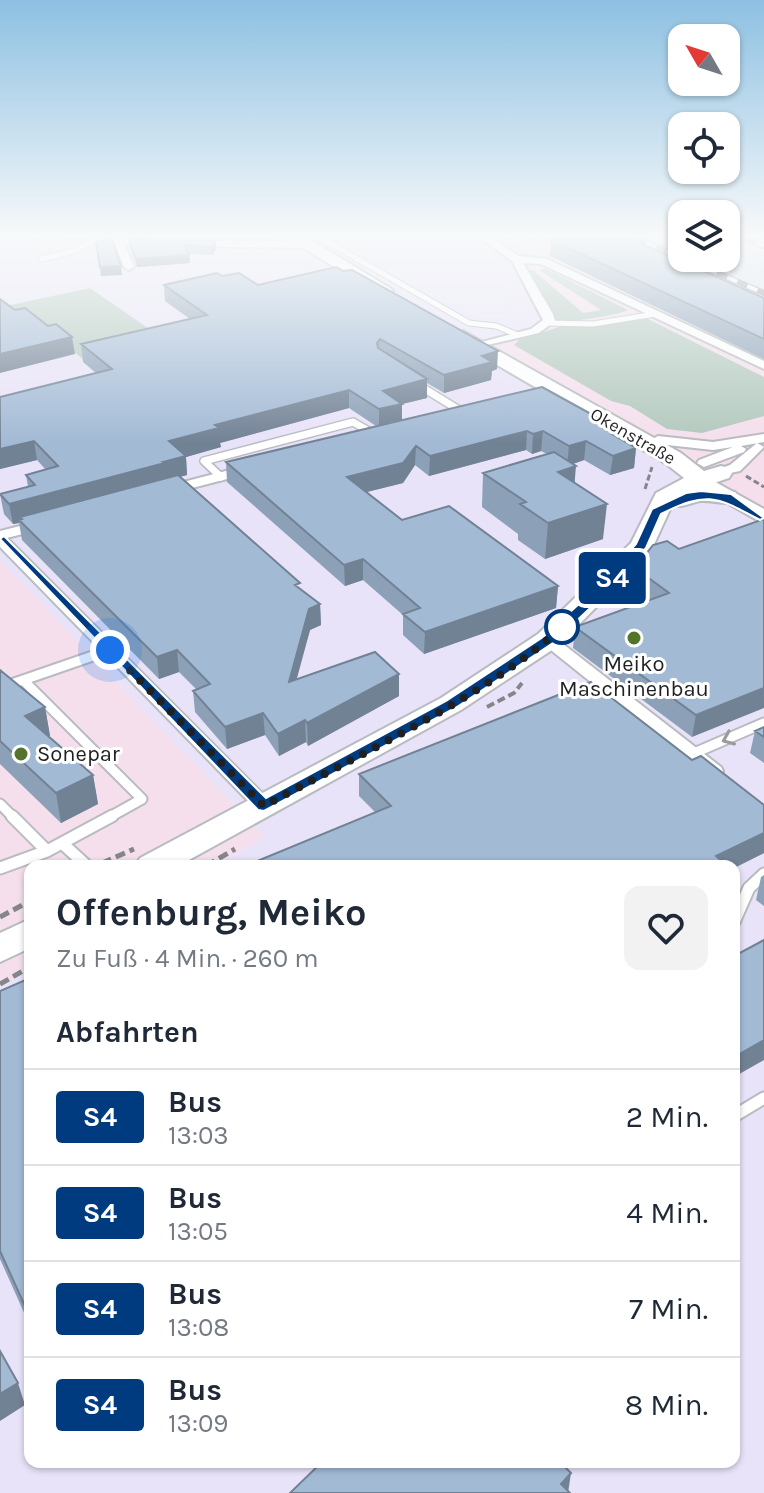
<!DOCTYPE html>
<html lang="de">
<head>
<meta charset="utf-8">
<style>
	body { margin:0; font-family:Karla,sans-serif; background:#f2f2f3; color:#1f2937; height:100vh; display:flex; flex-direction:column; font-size:30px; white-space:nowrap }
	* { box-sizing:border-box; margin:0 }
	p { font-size:26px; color:#747a83 }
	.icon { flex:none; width:44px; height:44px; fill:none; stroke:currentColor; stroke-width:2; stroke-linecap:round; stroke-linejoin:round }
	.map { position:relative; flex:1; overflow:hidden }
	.panel { position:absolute; left:24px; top:860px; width:716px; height:608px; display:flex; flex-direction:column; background:#fff; border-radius:16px; box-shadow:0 2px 6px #0004 }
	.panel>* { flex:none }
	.badge { padding:0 16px; border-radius:6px; font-size:28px; line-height:52px }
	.needle { width:52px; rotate:309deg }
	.buttons { position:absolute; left:668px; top:24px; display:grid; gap:16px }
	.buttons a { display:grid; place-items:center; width:72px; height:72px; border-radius:16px; background:#fff; box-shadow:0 2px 6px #0004; font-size:40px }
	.you { position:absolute; width:40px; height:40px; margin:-20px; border:6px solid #fff; border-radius:50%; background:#1a73e8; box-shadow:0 0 0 12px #1a73e833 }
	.map>.badge { position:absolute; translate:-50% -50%; box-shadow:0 0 0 4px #fff }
	h2 { padding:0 32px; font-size:30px; line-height:72px }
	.round { display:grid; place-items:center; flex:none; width:84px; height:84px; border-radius:16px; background:#f2f2f3 }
	.head { display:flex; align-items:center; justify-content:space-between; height:136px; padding:0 32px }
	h1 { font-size:38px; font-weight:700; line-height:60px }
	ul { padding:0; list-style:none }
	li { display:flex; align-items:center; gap:24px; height:96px; padding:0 32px; border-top:2px solid #e0e1e3 }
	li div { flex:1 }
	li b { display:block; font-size:30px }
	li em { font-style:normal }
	li .badge { min-width:88px; font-weight:700; text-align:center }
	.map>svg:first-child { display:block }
	.commercial { fill:#f5dfed }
	.industrial { fill:#e9e3f9 }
	.built { fill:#dce4ee }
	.green { fill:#b2c8bd }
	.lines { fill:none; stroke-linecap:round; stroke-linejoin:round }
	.service-far3-casing { stroke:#b8bbbf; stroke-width:7 }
	.service-far2-casing { stroke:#b8bbbf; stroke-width:10 }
	.service-far1-casing { stroke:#b8bbbf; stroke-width:13 }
	.service-casing { stroke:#b8bbbf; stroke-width:15 }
	.minor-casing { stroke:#b8bbbf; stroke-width:4 }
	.secondary-casing { stroke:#b8bbbf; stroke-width:4 }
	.primary-casing { stroke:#b8bbbf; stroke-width:4 }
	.path-far2 { stroke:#848689; stroke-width:3; stroke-dasharray:6 3; stroke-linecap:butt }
	.path-far1 { stroke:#848689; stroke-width:4; stroke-dasharray:8 4; stroke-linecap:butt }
	.path { stroke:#848689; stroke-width:5; stroke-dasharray:10 5; stroke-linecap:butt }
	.service-far3 { stroke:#fff; stroke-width:5 }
	.service-far2 { stroke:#fff; stroke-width:7 }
	.service-far1 { stroke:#fff; stroke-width:9 }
	.service { stroke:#fff; stroke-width:11 }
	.minor { fill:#fff; fill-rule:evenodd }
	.secondary { fill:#fff; fill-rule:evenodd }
	.primary { fill:#fff; fill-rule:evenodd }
	.rail-casing { stroke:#87898c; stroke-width:6 }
	.rail { stroke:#fff; stroke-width:4; stroke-dasharray:11; stroke-linecap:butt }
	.wall { fill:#8ca0b7 }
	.shaded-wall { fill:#728295 }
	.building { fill:#a3bad5; stroke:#728295; stroke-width:2 }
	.oneway { stroke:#9a9b9b }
	.line { fill:#003b80; stroke:#fff; stroke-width:2 }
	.walk { stroke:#1f2021; stroke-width:8; stroke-dasharray:0 14.4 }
	.stop-dot { fill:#fff; stroke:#003b80; stroke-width:4 }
	.poi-dot { fill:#54742b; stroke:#fff; stroke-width:3 }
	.labels { text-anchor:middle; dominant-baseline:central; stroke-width:6; stroke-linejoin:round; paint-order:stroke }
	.far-street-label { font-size:18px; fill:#1f2021; stroke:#fff }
	.poi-label { font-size:22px; fill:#1f2021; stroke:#fff }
</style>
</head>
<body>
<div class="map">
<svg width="764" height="1493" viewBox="0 0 764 1493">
	<rect width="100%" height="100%" fill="#eef1f5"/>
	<!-- commercial -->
	<path class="commercial" d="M547 234H595L764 311V528L466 342 547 323 497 247Z
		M0 560 265 837 214 866H30V970L0 987Z"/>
	<!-- industrial -->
	<path class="industrial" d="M279 234H535L518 243 498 248 547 323 467 343 764 528V1493H0V987L30 970V1462H734V866H214L265 837 0 560V237L11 235 307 250Z"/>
	<!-- built -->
	<path class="built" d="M595 234H682V258H726V234H764V311Z"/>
	<!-- green -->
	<path class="green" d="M544 268 628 310C619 315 568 323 558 321L526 270H533L583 313 601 310 539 270Z
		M90 288 165 340 83 359 45 329 6 306Z
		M648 319 764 377V416L702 433 667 429 630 406 611 401 514 345 519 340 562 326Z"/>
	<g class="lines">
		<defs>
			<path id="service-far3" d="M314 234 469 323 496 326 518 335
				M41 259 74 251 94 240
				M547 323 593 324 655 314
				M419 385 423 388"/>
			<path id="service-far2" d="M420 386 464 413
				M221 477 204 461 353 422 374 434"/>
			<path id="service-far1" d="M23 680 142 799 108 818
				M0 688 110 650
				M692 754 764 723
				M0 804 14 818"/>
			<path id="service" d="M12 816 47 851
				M62 843 87 866
				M0 868 47 851 112 816
				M734 922 749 888 764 874
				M734 1116 764 1098"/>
			<path id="minor" d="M32 234 150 239 155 242 150 245 124 243 134 267 129 270 124 267 114 242Z
				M484 237H490L519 256 547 259 764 361V369L541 264 523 263 553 314 555 321 539 333 474 348V344L531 329 543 320 512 261 484 241Z
				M192 241 307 242 312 245 307 248 189 246 187 244Z
				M764 434V442L741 446 746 449 744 452 704 467 697 463 699 460 733 447 713 450 658 444 651 440 658 436 713 442Z
				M757 443 764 447 740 471 716 476V470L730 465Z
				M249 465 256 469 254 472 165 495 158 491 160 488Z
				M44 520 51 524 49 527 7 538 271 802 273 806 271 810H257L0 547V531Z
				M548 635 554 637 721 767 723 771 721 775H707L542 643 540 640Z"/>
			<path id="secondary" d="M701 474 764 509V524L694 484 691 480 694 476Z"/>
			<path id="primary" d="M281 234H301L393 290 384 295 378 294Z
				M463 331 681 453 704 471 721 466 729 468 732 473 729 478 702 487 735 492 739 497 735 502C723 505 712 500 700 501 690 503 683 508 672 505L651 551 558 646 461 710 178 866H135L140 858 441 698 538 634 631 543 656 493 684 478 665 463 456 341 454 337Z
				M30 919V948L0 962V933Z"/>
		</defs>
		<!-- service-far3 casing -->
		<use href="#service-far3" class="service-far3-casing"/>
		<!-- service-far2 casing -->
		<use href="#service-far2" class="service-far2-casing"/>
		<!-- service-far1 casing -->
		<use href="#service-far1" class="service-far1-casing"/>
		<!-- service casing -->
		<use href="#service" class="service-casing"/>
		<!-- minor casing -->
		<use href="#minor" class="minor-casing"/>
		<!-- secondary casing -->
		<use href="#secondary" class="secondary-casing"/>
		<!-- primary casing -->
		<use href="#primary" class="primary-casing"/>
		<!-- path-far2 -->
		<path class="path-far2" d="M746 476 764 487
			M645 489 652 467"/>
		<!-- path-far1 -->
		<path class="path-far1" d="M487 707 514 693 522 683"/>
		<!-- path -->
		<path class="path" d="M102 863 134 849
			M206 866 235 849
			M0 917 30 901
			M0 984 30 967"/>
		<!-- service-far3 -->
		<use href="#service-far3" class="service-far3"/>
		<!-- service-far2 -->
		<use href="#service-far2" class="service-far2"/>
		<!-- service-far1 -->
		<use href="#service-far1" class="service-far1"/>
		<!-- service -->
		<use href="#service" class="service"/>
		<!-- minor -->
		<use href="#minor" class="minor"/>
		<!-- secondary -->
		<use href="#secondary" class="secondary"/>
		<!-- primary -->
		<use href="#primary" class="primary"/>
		<defs>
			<path id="rail" d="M626 234 764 293
				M736 234 764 246"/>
		</defs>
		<!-- rail casing -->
		<use href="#rail" class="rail-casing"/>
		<!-- rail -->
		<use href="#rail" class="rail"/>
	</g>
	<!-- wall -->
	<path class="wall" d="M149 234H246L234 237Z
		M129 240 216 241V250L212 255 189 254 190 263 137 267 130 248Z
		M551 240 764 298V359L550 256Z
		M222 276 258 285 497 369 492 371 491 380 444 393 427 383V398L402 404V420L542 387 621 439 636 448 634 468 610 475 584 460 573 464 575 483 603 539 545 559 518 540V534L482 507 483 473 547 454 541 451 532 454 526 450 429 476 415 465 403 483 366 492 402 520 558 586 556 608 424 654 403 635V615L363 580 345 586 227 482 226 462 376 426 349 408 220 443 221 447 186 457 187 475 180 477 300 589 320 604 321 625 310 630 296 679 399 674V696L308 746 306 742 279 756 265 735 227 749 195 712 193 691 196 689 179 672 159 679 22 540 19 523 13 524 4 514 0 494 28 487 26 475 46 470 37 460 0 469V397L96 373 83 362 81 344 190 319 165 301 164 285Z
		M764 519 692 737 573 648 575 627 648 600 632 588 635 568 679 549Z
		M0 670 45 707 50 736H48L93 775 98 804 61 823 0 764Z
		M764 727V763L750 753 755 731Z
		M692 760 764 805V853L734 868V866L375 812 359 796V774Z
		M764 875V906L756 900 761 877Z
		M30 978V1326L0 1259V991Z"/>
	<!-- shaded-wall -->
	<path class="shaded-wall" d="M216 241V250L212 255 211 247Z
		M189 255 190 263 137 267 136 259Z
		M121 266 122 275 101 276 100 267Z
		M72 337 75 354 0 373V354Z
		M498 351 497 369 492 371 491 380 444 393V375L482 356Z
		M427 379V398L402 404V423L379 428V409L383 391Z
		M349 390V408L220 443 221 447 186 457 187 475 20 517V522L19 520V523L13 524 9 504 169 441 215 425Z
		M527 431 526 450 429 476 430 456Z
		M543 431 541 451 532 454 533 434Z
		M622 431 620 450 612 434Z
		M34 441 37 460 0 469V449Z
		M586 441 584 460 567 466 569 446Z
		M416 446 415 465 403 483 347 497V477Z
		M636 448 634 468 610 475 613 456Z
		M576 466 573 501 558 472Z
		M607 504 603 539 545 559 548 523Z
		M363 559V580L345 586 344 565Z
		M558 586 556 608 424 654 425 632Z
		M320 604 321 625 310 630 290 704 289 682 309 609Z
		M177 650 179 672 159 679 157 657Z
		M399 674V696L308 746 307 723Z
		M764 688V708L692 737 696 715Z
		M45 707 50 736 30 745 25 716Z
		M263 713 265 735 227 749 225 727Z
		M305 720 306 742 279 756 278 734Z
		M93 775 98 804 61 823 56 793Z
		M764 833V853L734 868V866H714L716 856Z
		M764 1040V1060L734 1077V1057Z
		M18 1383 25 1405 0 1421V1394Z
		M571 1473 568 1493 561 1484Z"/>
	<!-- building -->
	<path class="building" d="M574 234H620L764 298V339L551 240Z
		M112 239 121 266 100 267 96 242Z
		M129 240 216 241 211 247 184 245 189 255 136 259Z
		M336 267 343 271 352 270 498 351 482 356 492 362 444 375 380 339 377 343 378 348 427 379 383 391 402 404 379 409 349 390 215 425 219 428 169 441 186 456 163 462 165 463 9 504 0 494 35 485 26 475 58 466 34 441 0 449V397L112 369 81 344 207 315 164 285 217 273 222 276 239 273 258 285Z
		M0 299 15 310 25 308 48 326 56 324 72 337 0 354Z
		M542 387 622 431 612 434 636 448 613 456 586 441 569 446 543 431 533 434 527 431 430 456 416 446 403 463 347 477 402 520 449 506 558 586 425 632 403 614 420 608 363 559 344 565 226 462Z
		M554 452 576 466 558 472 607 504 548 523 520 504 526 502 483 473Z
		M178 475 300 583 295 585 320 604 309 609 289 682 375 652 399 674 307 723 305 720 278 734 263 713 225 727 193 691 210 684 177 650 157 657 19 520 22 519 20 517Z
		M764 519V688L696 715 575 627 669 593 635 568 653 545 667 541 679 549Z
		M0 670 45 707 25 716 93 775 56 793 0 741Z
		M591 682 692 760 701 756 764 805V833L716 856 727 866H245L391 806 359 774Z
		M764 727V737L755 731Z
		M764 940V1040L734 1057V956Z
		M30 978V1317L0 1251V991Z
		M0 1351 18 1383 0 1394Z
		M322 1462H560L571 1473 561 1484 570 1493H290Z"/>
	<!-- one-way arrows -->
	<defs><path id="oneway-chevron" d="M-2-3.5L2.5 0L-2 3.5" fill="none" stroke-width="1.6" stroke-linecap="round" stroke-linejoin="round" transform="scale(2)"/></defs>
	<use class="oneway" href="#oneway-chevron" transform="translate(728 739) rotate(157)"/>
	<!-- sky -->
	<linearGradient id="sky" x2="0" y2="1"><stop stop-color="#8dc0e2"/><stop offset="0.53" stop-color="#f7f9fa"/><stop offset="1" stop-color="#f7f9fa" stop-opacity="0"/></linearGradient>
	<rect width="764" height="443" fill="url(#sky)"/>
	<!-- line -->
	<path class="line" d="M701 491 731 494 764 518 760 520C715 496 708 491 661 514L646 548 603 596 553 643 457 707 264 811 258 810 0 539 4 536 266 798 446 701 543 637 594 590 636 544 652 509 686 493Z"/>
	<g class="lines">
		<!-- walk -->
		<path class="walk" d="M110 650 264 806C361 753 490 695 569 621L562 627"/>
	</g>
	<!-- markers -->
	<circle class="stop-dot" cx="562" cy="627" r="16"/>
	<g class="poi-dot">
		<circle cx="634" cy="638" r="8"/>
		<circle cx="21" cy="754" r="8"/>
	</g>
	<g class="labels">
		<!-- far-street labels -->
		<g class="far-street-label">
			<text transform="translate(633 436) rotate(30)">Okenstraße</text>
		</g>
		<!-- poi labels -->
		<g class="poi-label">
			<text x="634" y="664">Meiko<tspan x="634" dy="25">Maschinenbau</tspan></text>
			<text x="37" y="754" text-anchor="start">Sonepar</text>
		</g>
	</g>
</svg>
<div class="buttons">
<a><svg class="needle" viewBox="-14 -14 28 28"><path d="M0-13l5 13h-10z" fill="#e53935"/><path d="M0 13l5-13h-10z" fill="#747a83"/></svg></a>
<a><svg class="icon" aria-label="locate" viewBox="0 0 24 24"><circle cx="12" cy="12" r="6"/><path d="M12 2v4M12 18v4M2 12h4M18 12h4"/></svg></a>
<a><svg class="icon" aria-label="layers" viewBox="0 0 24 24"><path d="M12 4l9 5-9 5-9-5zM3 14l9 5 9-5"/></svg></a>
</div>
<div class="you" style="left:110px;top:650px"></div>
<b class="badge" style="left:612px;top:578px;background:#003b80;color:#fff">S4</b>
<section class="panel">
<div class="head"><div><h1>Offenburg, Meiko</h1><p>Zu Fuß · 4 Min. · 260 m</p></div><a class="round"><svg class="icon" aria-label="heart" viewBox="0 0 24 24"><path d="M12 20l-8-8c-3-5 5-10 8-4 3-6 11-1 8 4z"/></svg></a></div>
<h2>Abfahrten</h2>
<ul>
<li><span class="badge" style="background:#003b80;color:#fff">S4</span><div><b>Bus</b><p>13:03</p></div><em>2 Min.</em></li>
<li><span class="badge" style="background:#003b80;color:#fff">S4</span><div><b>Bus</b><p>13:05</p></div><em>4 Min.</em></li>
<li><span class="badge" style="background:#003b80;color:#fff">S4</span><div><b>Bus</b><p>13:08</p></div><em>7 Min.</em></li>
<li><span class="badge" style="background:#003b80;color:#fff">S4</span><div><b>Bus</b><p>13:09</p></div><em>8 Min.</em></li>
</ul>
</section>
</div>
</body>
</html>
